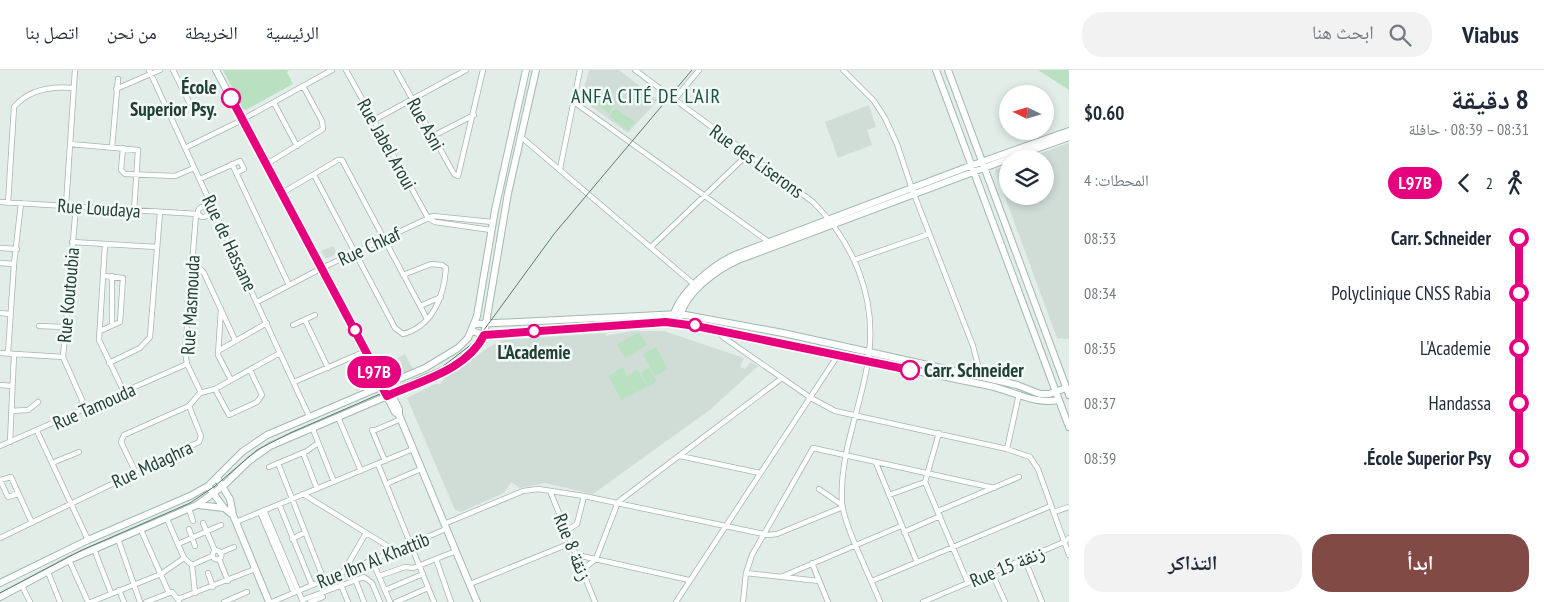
<!DOCTYPE html>
<html lang="ar">
<head>
<meta charset="utf-8">
<style>
	body { margin:0; font-family:"PT Sans Narrow","Noto Naskh Arabic",sans-serif; background:#f2f2f3; color:#1f2937; direction:rtl; height:100vh; display:flex; flex-direction:column; font-size:19px; white-space:nowrap }
	* { box-sizing:border-box; margin:0 }
	p { font-size:16px; color:#747a83 }
	.icon { flex:none; width:28px; height:28px; fill:none; stroke:currentColor; stroke-width:2; stroke-linecap:round; stroke-linejoin:round }
	.map { position:relative; flex:1; overflow:hidden; direction:ltr }
	.side { display:flex; flex-direction:column; background:#fff; width:475px }
	.side>* { flex:none }
	.badge { padding:0 10px; border-radius:16px; font-size:18px; line-height:32px }
	.needle { width:32px; rotate:275deg }
	.buttons { position:absolute; left:999px; top:15px; display:grid; gap:10px }
	.buttons a { display:grid; place-items:center; width:55px; height:55px; border-radius:50%; background:#fff; box-shadow:0 2px 8px #0003; font-size:25px }
	.map>.badge { position:absolute; translate:-50% -50%; box-shadow:0 0 0 2px #fff }
	.legs { display:flex; align-items:center; gap:8px; height:55px; padding:0 15px; font-size:16px }
	.legs p { margin-inline-start:auto }
	.head { display:flex; align-items:center; justify-content:space-between; height:85px; padding:0 15px }
	h1 { font-size:28px; font-weight:700; line-height:38px }
	.action { display:flex; gap:10px; margin-top:auto; padding:10px 15px }
	.action a { flex:1; height:58px; border-radius:20px; background:#824a44; color:#fff; font-size:20px; font-weight:700; line-height:58px; text-align:center }
	.action a+a { background:#f2f2f3; color:#1f2937 }
	ul { padding:0 15px; list-style:none }
	li { display:flex; align-items:center; gap:18px; height:55px; font-size:19px }
	li i { display:grid; place-items:center; width:8px; height:100%; margin:0 6px; background:currentColor }
	li i::after { content:''; width:12px; height:12px; margin:-6px; border:4px solid; border-radius:50%; background:#fff }
	li p { margin-inline-start:auto }
	li:first-child i { background:linear-gradient(#0000 50%,currentColor 0) }
	li:last-child i { background:linear-gradient(currentColor 50%,#0000 0) }
	header { display:flex; align-items:center; gap:30px; box-sizing:border-box; height:70px; padding:0 25px; background:#fff; border-bottom:1px solid #e0e1e3 }
	header strong { font-size:24px }
	nav { display:flex; gap:28px; margin-inline-start:auto; font-size:18px }
	.search { width:350px; height:45px; background:#f2f2f3; display:flex; align-items:center; gap:12px; box-sizing:border-box; padding:0 18px; border-radius:20px; color:#747a83; font-size:19px }
	main { display:flex; flex:1; min-height:0 }
	.map>svg:first-child { display:block }
	.built { fill:#d0ddd7 }
	.green { fill:#bae0c2 }
	.lines { fill:none; stroke-linecap:round; stroke-linejoin:round }
	.street-casing { stroke:#a4b6af; stroke-width:6 }
	.secondary-casing { stroke:#a0baaf; stroke-width:8 }
	.street { stroke:#fff; stroke-width:4.5 }
	.secondary { stroke:#fff; stroke-width:6 }
	.tram { stroke:#5b7b71; stroke-width:1 }
	.line-1-casing { stroke:#fff; stroke-width:11 }
	.line-1 { stroke:#e6007e; stroke-width:8 }
	.stop-1-dot { fill:#fff; stroke:#e6007e; stroke-width:2.5 }
	.labels { text-anchor:middle; dominant-baseline:central; stroke-width:5; stroke-linejoin:round; paint-order:stroke }
	.stop-label { font-size:19px; font-weight:bold; fill:#214035; stroke:#f3f9f6; text-anchor:end }
	.street-label { font-size:19px; fill:#214035; stroke:#f3f9f6 }
	.neighbourhood-label { font-size:20px; letter-spacing:1px; fill:#1b5342; stroke:#f3f9f6 }
</style>
</head>
<body>
<header>
<strong>Viabus</strong>
<div class="search"><svg class="icon" aria-label="search" viewBox="0 0 24 24"><circle cx="10" cy="10" r="6"/><path d="M15 15l6 6"/></svg>ابحث هنا</div>
<nav><a>الرئيسية</a><a>الخريطة</a><a>من نحن</a><a>اتصل بنا</a></nav>
</header>
<main>
<section class="side">
<div class="head"><div><h1>8 دقيقة</h1><p>08:31 – 08:39 · حافلة</p></div><b>$0.60</b></div>
<div class="legs"><svg class="icon" aria-label="walk" viewBox="0 0 24 24"><circle cx="13" cy="4" r="2"/><path d="M13 8l-2 6 4 7M11 14l-3 7M7 12l3-4h3l4 4"/></svg>2<svg class="icon" aria-label="back" viewBox="0 0 24 24"><path d="M15 5l-7 7 7 7"/></svg><b class="badge" style="background:#e6007e;color:#fff">L97B</b><p>المحطات: 4</p></div>
<ul>
<li><i style="color:#e6007e"></i><b>Carr. Schneider</b><p>08:33</p></li>
<li><i style="color:#e6007e"></i><span>Polyclinique CNSS Rabia</span><p>08:34</p></li>
<li><i style="color:#e6007e"></i><span>L'Academie</span><p>08:35</p></li>
<li><i style="color:#e6007e"></i><span>Handassa</span><p>08:37</p></li>
<li><i style="color:#e6007e"></i><b>École Superior Psy.</b><p>08:39</p></li>
</ul>
<div class="action"><a>ابدأ</a><a>التذاكر</a></div>
</section>
<div class="map">
<svg width="1069" height="532" viewBox="0 0 1069 532">
	<rect width="100%" height="100%" fill="#e2ede8"/>
	<!-- built -->
	<path class="built" d="M589 0H619L658 30 628 63 581 29Z
		M869 35 876 57 867 60 872 75 838 88 825 52Z
		M1069 73V269L1057 268 995 100 1007 95 1008 126H1045V89H1025Z
		M333 176 337 184 327 188 324 187 321 181Z
		M632 261H664L744 288 740 297 745 299 751 292 758 296 711 339 593 424 545 413 520 418 511 412 504 423 461 442 455 440 407 328 435 314H440L445 308 489 277 503 270 606 263V266Z
		M405 284 414 301 389 307 382 297Z
		M361 303 367 317 357 321 351 308Z"/>
	<!-- green -->
	<path class="green" d="M223 0H289L287 2 293 14 246 40 243 39Z
		M1038 0H1069V20Z
		M597 22 615 34 609 43 591 31Z
		M615 38 635 52 628 60 609 46Z
		M639 262 647 275 625 288 617 274Z
		M656 277 668 299 655 306 643 284Z
		M623 297 627 306 637 299 647 316 637 322 629 308 636 322 621 330 608 306Z
		M649 298 657 311 648 317 641 303Z"/>
	<g class="lines">
		<defs>
			<path id="street" d="M149 0 309 346
				M173 0 189 32
				M346 0 428 148
				M396 0 454 104 458 106 483 0
				M635 0 813 132C854 173 876 227 869 284 863 334 839 381 842 433 844 456 871 508 880 532
				M843 0 874 31 885 48 897 74 912 119 973 276 981 307
				M116 19 160 0
				M674 30 699 0
				M574 32 769 172
				M274 33 297 76
				M374 50 466 0
				M433 66 474 45
				M520 66 696 216
				M70 74 138 80 134 141
				M112 77 118 9
				M123 78 121 100 125 104 175 106 194 98
				M185 78 236 53 332 0
				M232 94 289 215
				M267 94 323 59 322 51 303 16
				M560 99 580 0
				M314 105 395 258 403 264C433 256 444 226 446 198L442 195 431 194 403 205
				M200 109 240 91 244 99 236 103
				M282 123 338 90H342L427 249
				M0 132 198 144
				M8 133 14 37C29 19 52 16 74 18
				M66 135 75 0
				M76 136 63 287 86 339
				M198 142a5 5 0 1 1 10 0a5 5 0 1 1-10 0Z
				M196 145 185 282 187 294 201 323
				M428 148 435 152 491 160
				M72 172 157 177
				M105 175 99 270 124 322
				M652 176 748 84
				M0 178 17 179
				M192 190 204 203 235 270
				M854 190 929 164
				M0 193 14 194
				M112 206V255
				M257 232 322 198 433 146 492 152
				M420 236 441 227
				M221 239 218 285 231 310
				M0 243 10 244
				M305 250 328 298
				M293 255 315 245
				M39 256 66 257
				M716 260 723 267 811 328 835 341 1007 379 1030 387 1038 399 1069 485
				M100 261 120 252 123 208 104 206
				M218 281 267 253
				M0 283 63 287
				M8 283 14 194 21 133
				M109 293 140 278 150 267 160 142
				M294 312 366 281
				M0 315 12 316
				M215 319 229 345 257 332 262 325 250 300
				M11 341 28 340 38 332
				M338 347 361 401
				M312 357 334 412
				M372 360 385 391
				M37 361 88 470
				M373 361 401 349
				M939 363 925 412 968 513
				M10 372 14 284
				M0 376 187 294
				M1007 379 1019 324
				M303 383 317 419
				M680 386 760 403
				M52 393 79 382
				M278 393 324 510
				M876 393 917 492
				M378 394 434 532
				M269 397 307 381 318 373
				M135 401 121 372 124 365 189 336 200 323 215 319 280 283
				M0 410 11 407 32 453
				M0 410 8 427 18 424
				M386 414 421 399
				M819 419 842 435
				M550 421 595 532
				M303 424 394 480
				M889 425 925 412
				M279 434 312 515
				M189 439 193 451
				M264 440 303 532
				M938 441 1019 407
				M260 442 294 523
				M1054 442 1069 437
				M167 449 184 488
				M236 452 413 379
				M203 453 215 481
				M444 454 523 421 538 419 584 426 768 465 777 464 843 437
				M189 459 195 476
				M141 460 169 523
				M566 461 577 454 584 426
				M904 462 940 446
				M0 468 199 372 201 366 189 336
				M118 469 140 532
				M292 469 304 463
				M178 474 221 455
				M94 479 111 523
				M212.5 485a4.5 4.5 0 1 1 9 0a4.5 4.5 0 1 1-9 0Z
				M220 483 234 477
				M577 485 689 510
				M219 489 228 511
				M436 489 451 532
				M69 490 88 532
				M372 490 390 532
				M1025 490 1042 532
				M812 493 828 532
				M192 495 212 486
				M582 500 596 489 618 432 782 308
				M344 501 366 463
				M48 502 60 532
				M208 503 213 517
				M746 503 819 511
				M992 503 1005 532
				M379 506 405 497 413 498 456 481
				M781 507 901 456
				M355 509 364 532
				M872 511 1051 436
				M470 514 571 473
				M341 515 348 532
				M22 516 30 532
				M119 520 124 532
				M385 520 423 504
				M178 529 255 499
				M302 530 364 507 372 513 380 532
				M91 532 161 504 184 488 192 495 195 523
				M146 532 172 522 179 531
				M224 532 247 522
				M272 532 446 459
				M310 532 323 527
				M396 532 428 518
				M676 532 838 285
				M743 532 746 503 752 485 813 378 994 418
				M923 532 1064 472 1069 468"/>
			<path id="secondary" d="M216 0 373 293 376 295 399 339V345L477 532
				M936 0 1069 357
				M948 0 1069 325
				M1008 89 1069 67
				M680 246C686 222 716 200 738 190L1008 89
				M673 247C679 222 713 195 735 185L970 96 1069 61
				M475 254 680 244 783 263 991 309 1017 315 1040 324H1049L1066 318
				M472 261 484 265 601 255 678 252 990 316C1013 321 1035 335 1059 330
				M373 293 372 298 395 342 399 345
				M372 320 373 300
				M217 408 230 429 233 445 269 532
				M208 416 224 438 233 445
				M198 435 224 438
				M0 513 88 470 190 426 208 416 242 382 267 365 425 298 458 278 468 268 477 246 495 140 526 0
				M0 527 69 490 197 435 223 416 249 391 270 376 439 304C455 294 475 282 484 265L508 123 536 0"/>
		</defs>
		<!-- street casing -->
		<use href="#street" class="street-casing"/>
		<!-- secondary casing -->
		<use href="#secondary" class="secondary-casing"/>
		<!-- street -->
		<use href="#street" class="street"/>
		<!-- secondary -->
		<use href="#secondary" class="secondary"/>
		<!-- tram -->
		<path class="tram" d="M0 523 82 480 190 433 215 416 257 380 290 363 442 297 472 274 481 264 554 164 692 0"/>
	</g>
	<g class="lines">
		<defs>
			<path id="line-1" d="M231 28 372 293V298L387 326C420 311 467 300 484 265L666 252 696 256 910 300"/>
		</defs>
		<!-- line-1 casing -->
		<use href="#line-1" class="line-1-casing"/>
		<!-- line-1 -->
		<use href="#line-1" class="line-1"/>
	</g>
	<!-- markers -->
	<g class="stop-1-dot">
		<circle cx="231" cy="28" r="9"/>
		<circle cx="695" cy="255" r="6"/>
		<circle cx="355" cy="260" r="6"/>
		<circle cx="534" cy="261" r="6"/>
		<circle cx="910" cy="300" r="9"/>
	</g>
	<g class="labels">
		<!-- stop labels -->
		<g class="stop-label">
			<text x="217" y="17">École<tspan x="217" dy="22">Superior Psy.</tspan></text>
			<text x="534" y="282" text-anchor="middle">L'Academie</text>
			<text x="924" y="300" text-anchor="start">Carr. Schneider</text>
		</g>
		<!-- street labels -->
		<g class="street-label">
			<text transform="translate(426 54) rotate(61)">Rue Asni</text>
			<text transform="translate(387 74) rotate(61)">Rue Jabel Aroui</text>
			<text transform="translate(757 91) rotate(36)">Rue des Liserons</text>
			<text transform="translate(99 138) rotate(4)">Rue Loudaya</text>
			<text transform="translate(230 173) rotate(65)">Rue de Hassane</text>
			<text transform="translate(369 176) rotate(-25)">Rue Chkaf</text>
			<text transform="translate(68 225) rotate(-85)">Rue Koutoubia</text>
			<text transform="translate(190 235) rotate(-87)">Rue Masmouda</text>
			<text transform="translate(94 336) rotate(-24)">Rue Tamouda</text>
			<text transform="translate(152 394) rotate(-25)">Rue Mdaghra</text>
			<text transform="translate(573 477) rotate(68)">Rue 8 زنقة</text>
			<text transform="translate(373 490) rotate(-22)">Rue Ibn Al Khattib</text>
			<text transform="translate(1007 496) rotate(-23)">Rue 15 زنقة</text>
		</g>
		<!-- neighbourhood labels -->
		<g class="neighbourhood-label">
			<text x="646" y="26">ANFA CITÉ DE L'AIR</text>
		</g>
	</g>
</svg>
<div class="buttons">
<a><svg class="needle" viewBox="-14 -14 28 28"><path d="M0-13l5 13h-10z" fill="#e53935"/><path d="M0 13l5-13h-10z" fill="#747a83"/></svg></a>
<a><svg class="icon" aria-label="layers" viewBox="0 0 24 24"><path d="M12 4l9 5-9 5-9-5zM3 14l9 5 9-5"/></svg></a>
</div>
<b class="badge" style="left:374px;top:302px;background:#e6007e;color:#fff">L97B</b>
</div>
</main>
</body>
</html>
